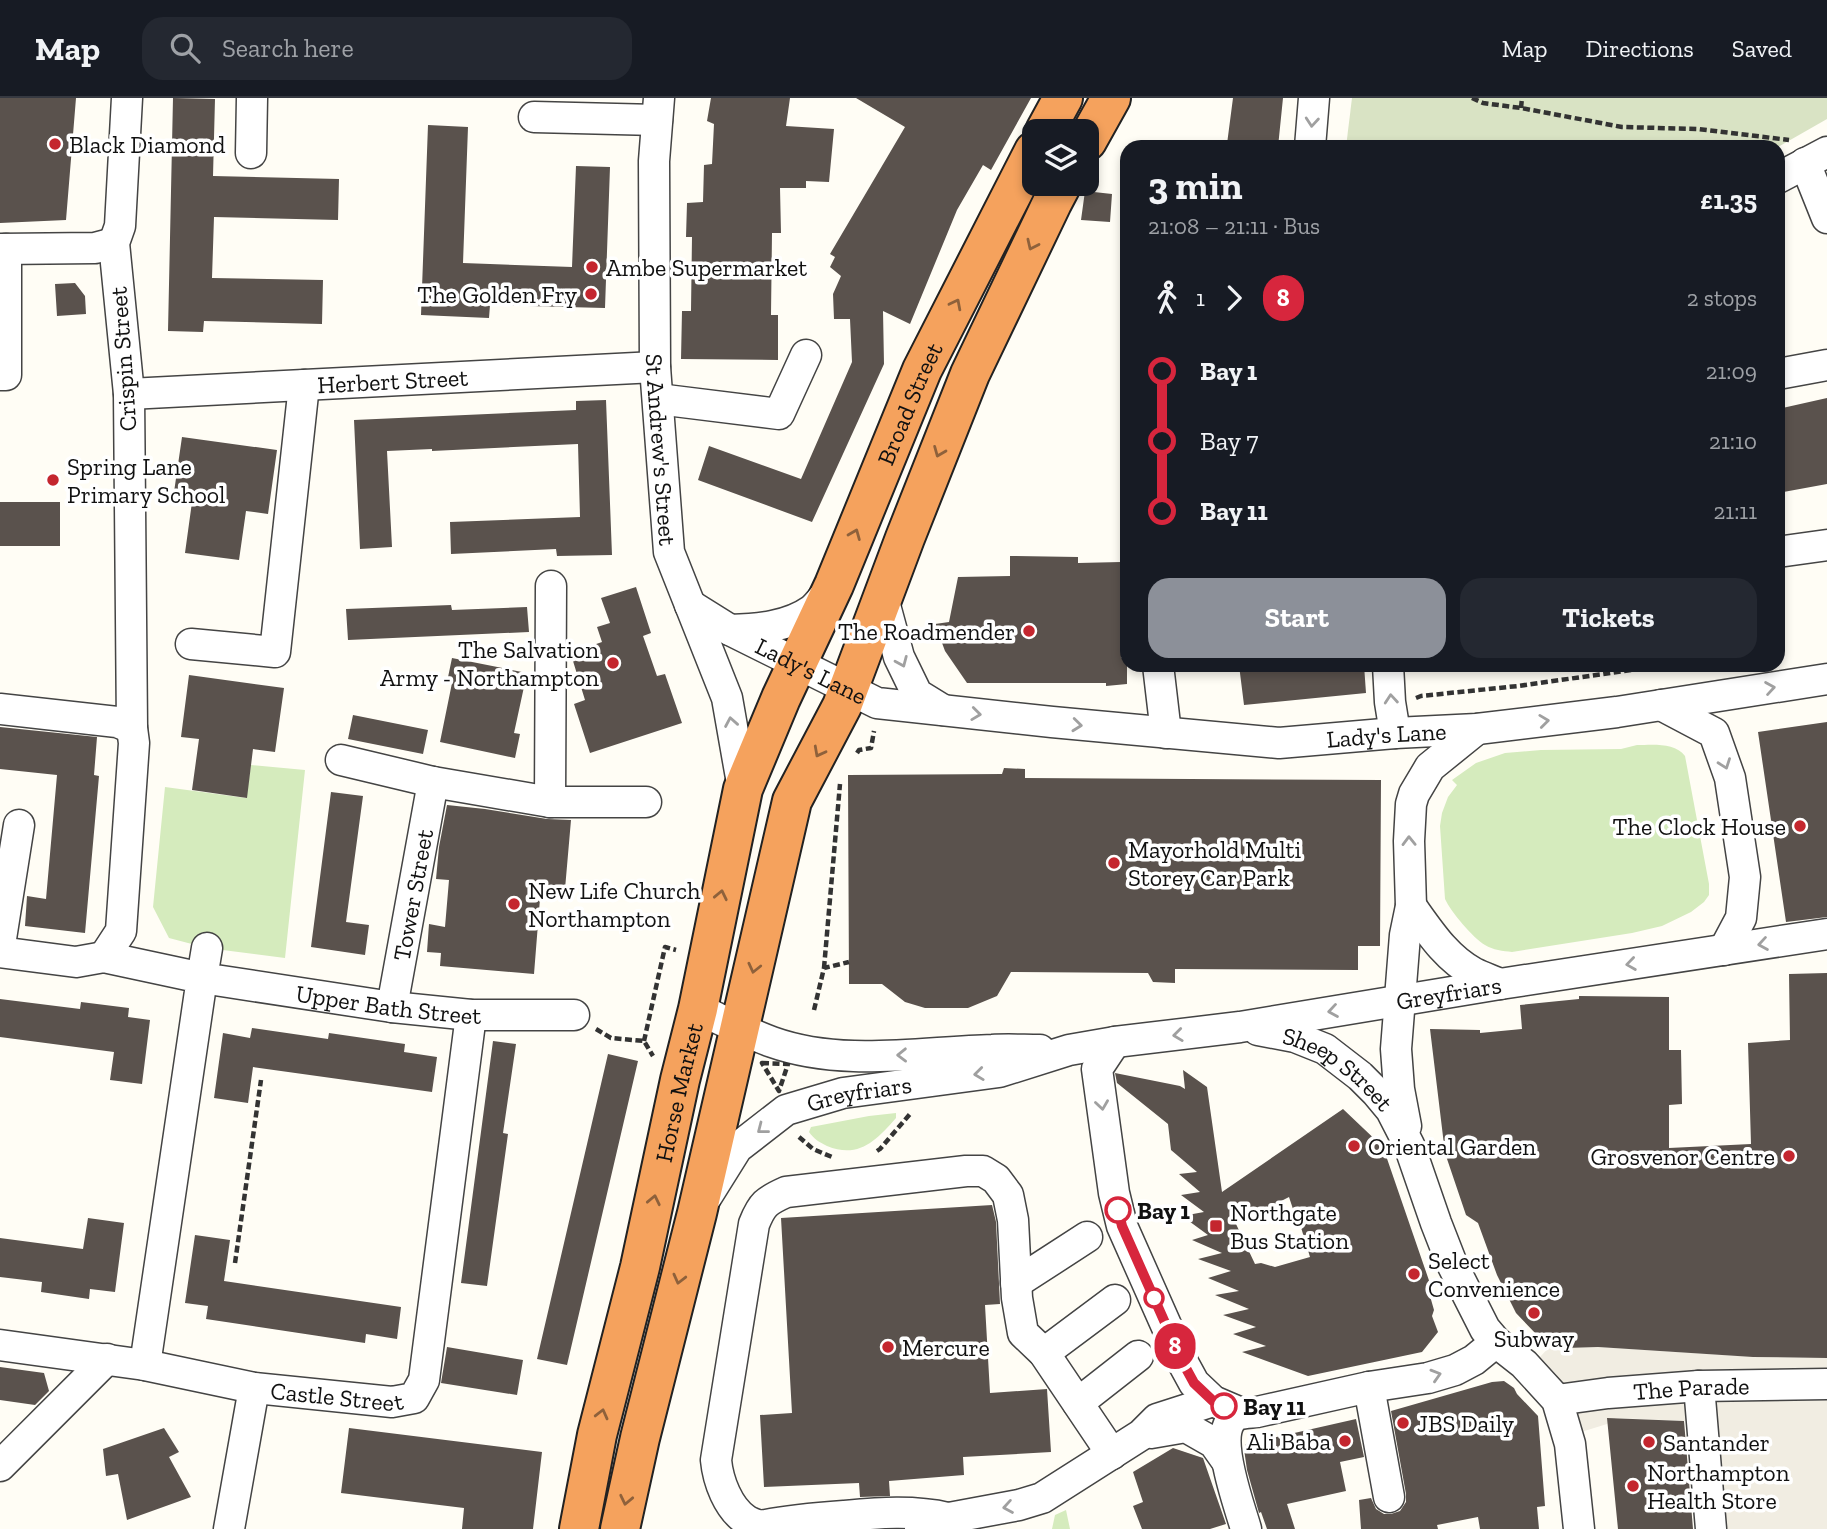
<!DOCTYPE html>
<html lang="en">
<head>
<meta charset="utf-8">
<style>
	body { margin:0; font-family:"Zilla Slab",serif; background:#242831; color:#f1f3f6; height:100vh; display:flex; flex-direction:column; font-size:26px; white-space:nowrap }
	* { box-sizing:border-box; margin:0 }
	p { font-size:23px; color:#9ea1a6 }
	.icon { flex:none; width:38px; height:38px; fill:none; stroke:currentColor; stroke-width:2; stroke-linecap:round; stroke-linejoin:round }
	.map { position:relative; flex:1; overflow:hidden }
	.details { position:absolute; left:1120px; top:42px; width:665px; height:532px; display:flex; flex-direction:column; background:#171b24; border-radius:21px; box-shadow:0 4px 10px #0003 }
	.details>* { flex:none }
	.badge { padding:0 14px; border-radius:23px; font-size:24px; line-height:46px }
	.fabs { position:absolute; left:1022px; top:21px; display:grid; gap:14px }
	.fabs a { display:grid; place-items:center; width:77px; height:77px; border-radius:14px; background:#171b24; box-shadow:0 4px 10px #0003; font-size:35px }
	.map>.badge { position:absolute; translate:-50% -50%; box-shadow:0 0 0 4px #fff }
	.legs { display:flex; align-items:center; gap:10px; height:77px; padding:0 28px; font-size:23px }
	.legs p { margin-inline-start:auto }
	.overview { display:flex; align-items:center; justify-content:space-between; height:119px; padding:0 28px }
	h1 { font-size:38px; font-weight:700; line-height:52px }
	.primary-button { display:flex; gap:14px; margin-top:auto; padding:14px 28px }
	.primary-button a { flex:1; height:80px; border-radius:21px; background:#8c9099; color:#fff; font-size:28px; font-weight:700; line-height:80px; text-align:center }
	.primary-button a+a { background:#242831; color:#f1f3f6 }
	ul { padding:0 28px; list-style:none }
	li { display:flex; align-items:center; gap:24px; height:70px; font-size:26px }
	li i { display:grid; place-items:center; width:10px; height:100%; margin:0 9px; background:currentColor }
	li i::after { content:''; width:18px; height:18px; margin:-9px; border:5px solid; border-radius:50%; background:#171b24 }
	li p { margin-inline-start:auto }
	li:first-child i { background:linear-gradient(#0000 50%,currentColor 0) }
	li:last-child i { background:linear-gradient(currentColor 50%,#0000 0) }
	header { display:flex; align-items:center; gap:42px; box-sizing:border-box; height:98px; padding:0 35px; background:#171b24; border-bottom:2px solid #363941 }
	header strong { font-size:33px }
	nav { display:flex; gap:38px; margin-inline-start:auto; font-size:24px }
	.search { width:490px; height:63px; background:#242831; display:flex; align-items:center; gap:18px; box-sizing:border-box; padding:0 24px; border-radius:21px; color:#9ea1a6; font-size:26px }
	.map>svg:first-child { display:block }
	.green { fill:#d5ebbd }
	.cemetery { fill:#d9e3c4 }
	.plaza { fill:#f1ede2 }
	.building { fill:#5a524d; fill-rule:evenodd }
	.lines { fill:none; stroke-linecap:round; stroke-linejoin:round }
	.minor-casing { stroke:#444; stroke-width:33 }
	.highway-casing { stroke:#222; stroke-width:42 }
	.path { stroke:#333; stroke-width:4.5; stroke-dasharray:7 3.5; stroke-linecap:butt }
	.minor { stroke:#fff; stroke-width:30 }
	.highway { stroke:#f5a25d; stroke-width:38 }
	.oneway { stroke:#a0a0a0 }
	.oneway2 { stroke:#8e613b }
	.line-1-casing { stroke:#fff; stroke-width:16 }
	.line-1 { stroke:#d7263d; stroke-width:10 }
	.poi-dot { fill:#c4262e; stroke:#fff; stroke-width:2.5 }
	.stop-1-dot { fill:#fff; stroke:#d7263d; stroke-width:3.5 }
	.labels { text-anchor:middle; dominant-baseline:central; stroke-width:7; stroke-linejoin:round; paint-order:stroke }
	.poi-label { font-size:24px; fill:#111; stroke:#fff; text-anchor:start }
	.street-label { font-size:24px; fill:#111; stroke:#fff }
	.stop-label { font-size:24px; font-weight:bold; fill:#111; stroke:#fff; text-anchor:start }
</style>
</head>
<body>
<header>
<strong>Map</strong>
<div class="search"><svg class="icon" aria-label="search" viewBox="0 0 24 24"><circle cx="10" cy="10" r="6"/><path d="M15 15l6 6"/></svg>Search here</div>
<nav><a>Map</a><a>Directions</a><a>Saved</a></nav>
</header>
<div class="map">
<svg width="1827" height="1431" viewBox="0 0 1827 1431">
	<rect width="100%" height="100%" fill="#fffdf5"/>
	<!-- green -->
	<path class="green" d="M1637 647C1652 647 1675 644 1685 658L1709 786V797L1704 804 1691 814 1662 828 1632 835 1512 854C1503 853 1493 852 1485 847 1473 840 1451 814 1445 801L1440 728 1442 715 1448 699 1457 687 1452 682 1476 665 1505 655 1541 652 1621 651Z
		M251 667 305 672 285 860 207 850 169 840 153 809 165 689 246 700Z
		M896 1015V1020C876 1043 858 1061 827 1048 819 1044 814 1041 809 1034L811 1029 869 1018Z
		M1066 1412 1070 1431H1052L1055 1417Z"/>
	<!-- cemetery -->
	<path class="cemetery" d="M1352 0H1827V21L1778 49H1346Z"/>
	<!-- plaza -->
	<path class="plaza" d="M1553 1245 1566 1250 1598 1249 1755 1259 1827 1260V1431H1697L1686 1323 1616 1320 1607 1326 1578 1335 1563 1289 1556 1276 1540 1259Z"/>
	<!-- building -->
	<path class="building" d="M0 0H76L66 122 0 125Z
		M173 0 215 1 213 78 339 81 338 122 214 119 212 180 323 182 322 226 204 223 203 234 168 233Z
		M711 0H790L786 28 834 31 829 84 806 83V90H780L781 135H772L771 217H778V262L681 261 682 213H691L692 139H686L687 105 703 104 704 67 712 66 714 26 707 23Z
		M856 0H1031L991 72 983 67 957 112 910 226 883 213 884 266 812 424 698 382 709 348 801 381 852 264 850 221H834L833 196 841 178 830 169 835 159 830 156 905 29Z
		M1233 0H1283L1278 49H1243L1227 46Z
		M428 27 468 29 463 165 572 169 576 68 610 69 605 210 490 207 489 220 421 217Z
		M1085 93 1112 96 1110 124 1081 122Z
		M75 185 85 198 86 216 57 218 55 186Z
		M1827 300V386L1778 395V311Z
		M606 302 612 457 557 458 556 451 451 456 450 424 580 419 578 346 432 353V351L387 353 392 449 360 451 354 322 576 312V303Z
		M182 339 277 352 268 416 246 413 239 462 185 455 192 404 173 401Z
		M0 404H60V448H0Z
		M1010 458 1078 459V465L1121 464V560L1127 561V586L1106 588V585H967L945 553 935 526 949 524 958 479 1010 478Z
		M636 489 651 535 643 538 657 578 665 576 682 625 590 655 574 606 585 602 573 563V554L602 544 597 529 610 525 601 500Z
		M451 507 452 512 527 509 529 534 348 542 346 511Z
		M452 560 527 575 514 635 520 636 515 660 440 644 452 585 447 584Z
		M1239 567H1364L1366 595 1244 607Z
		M189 577 284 590 275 654 253 651 247 700 192 692 199 641 181 639Z
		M353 617 428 632 423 656 348 641Z
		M1827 624V819L1786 824 1758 634Z
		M0 629 97 639 94 677 99 678 85 835 25 828 27 798 46 801 57 677 0 671Z
		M1004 670 1025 671V680L1381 682 1380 848H1358V872L1175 871V885L1153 884 1148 875 1011 874 997 898 968 910H925L905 904 882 886H849L848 677 1002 676Z
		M331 694 363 698 346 824 369 827 365 857 311 849Z
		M447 707 485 711 547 721 571 722 565 791 541 788 534 876 440 868 441 855 427 854 429 826 445 829 449 782 436 781 439 749Z
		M1827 875V1260L1753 1259 1598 1249 1566 1250 1537 1237 1516 1215 1497 1177 1478 1125 1466 1117 1445 1055 1430 931 1480 932V935L1522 931 1520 907 1579 901V898L1669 899V952H1681L1682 1006 1669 1007V1050L1751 1046 1748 945 1790 942 1789 876Z
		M0 901 80 911 81 904 129 910 128 919 150 922 142 986 110 982 114 954 0 939Z
		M252 930 328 941 329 935 405 946 404 954 437 959 432 994 253 969 248 1005 214 1000 223 935 250 940Z
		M493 943 516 946 503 1035 508 1036 487 1188 461 1185Z
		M608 956 638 963 567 1267 537 1261Z
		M1183 972 1207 989 1222 1094 1343 1011 1383 1049 1434 1197 1430 1198 1434 1212 1432 1218 1438 1234 1422 1254 1308 1278 1242 1254 1266 1248 1233 1236 1256 1229 1223 1217 1249 1211 1215 1197 1239 1193 1208 1180 1231 1173 1198 1161 1222 1155 1192 1142 1208 1137 1182 1118 1204 1114 1181 1097 1200 1094 1179 1076 1197 1074 1171 1052 1168 1026 1117 985 1115 975 1180 988 1185 991ZM1289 1099 1294 1114 1296 1113 1310 1159 1275 1169 1261 1165 1255 1166 1236 1126Z
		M992 1107 996 1124 1000 1206 985 1207 990 1295 1047 1291 1051 1354 963 1359 964 1377 889 1383 890 1398 860 1399 859 1385 764 1389 760 1317 792 1315 781 1120Z
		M88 1120 124 1125 115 1194 90 1191 89 1201 41 1194 42 1184 0 1179V1140L83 1151Z
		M195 1137 230 1142 224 1183 401 1209 397 1241 366 1236 365 1245 206 1221 208 1208 185 1205Z
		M447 1249 523 1262 517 1297 441 1285Z
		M0 1269 44 1275 49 1293 35 1307 0 1302Z
		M1504 1283 1514 1290 1517 1296 1538 1318 1545 1408 1537 1409 1539 1431H1480L1478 1419 1437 1427 1438 1431H1361L1359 1402 1371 1400 1376 1411 1384 1416H1391L1400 1413 1406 1404V1396L1391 1313 1492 1284Z
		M1607 1320 1684 1323 1693 1431H1618Z
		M1356 1321 1364 1359 1340 1364 1346 1393 1287 1406 1295 1431H1267L1261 1414 1259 1415 1247 1372 1244 1351 1246 1346Z
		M164 1330 179 1354 169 1359 191 1399 127 1422 118 1376 106 1378 103 1351Z
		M349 1330 542 1354 533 1431H462L464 1410 341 1395Z
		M1173 1350 1203 1360 1226 1426 1210 1431H1142L1133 1408 1143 1404 1133 1374Z"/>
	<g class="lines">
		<defs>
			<g id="minor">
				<path id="s1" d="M659 0 654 63 655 269 669 454 727 600 743 691"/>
				<path d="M534 19 657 22"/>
				<path d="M1310 49 1314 0"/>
				<path d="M251 55 252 0"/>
				<path d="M1805 65 1827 120"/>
				<path d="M1778 80 1827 54"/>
				<path d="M0 151 95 150 114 145"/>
				<path d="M1778 276 1827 267"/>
				<path d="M0 277H6V151"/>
				<path id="s2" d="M129 296 655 269"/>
				<path d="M658 301 779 316 806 257"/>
				<path d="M1778 454 1827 447"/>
				<path d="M883 500 899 559 917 596 943 612"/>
				<path id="s3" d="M690 507 730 532 877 605 1052 624 1279 645 1395 635 1477 631 1617 614 1827 581"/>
				<path d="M730 532C758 531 788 529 812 512 817 508 822 501 827 495"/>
				<path d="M191 546 275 554 304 287"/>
				<path d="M1158 567 1166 635"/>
				<path d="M1388 567 1390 604 1395 635"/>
				<path d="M1661 607 1714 635 1730 680 1745 779 1741 820 1724 852"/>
				<path d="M0 611 117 624 132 630"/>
				<path d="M341 662 433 684 550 704H646"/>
				<path d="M550 704 551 488"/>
				<path d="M1411 808C1429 833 1446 860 1474 875 1482 879 1491 882 1500 886"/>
				<path d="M0 847 19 727"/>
				<path id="s4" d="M207 850 202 880 392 909 471 917H574"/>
				<path d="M0 854 76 864 104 859 202 880 145 1267"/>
				<path d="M104 859 121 833 134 645 132 630 129 296 114 145 120 128 127 0"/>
				<path id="s5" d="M392 909 433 684"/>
				<path d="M698 911C722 922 747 935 772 944 842 969 919 954 992 952 1008 951 1024 952 1040 952"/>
				<path id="s6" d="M1258 932 1295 939 1325 951 1360 978 1376 994 1391 1012 1409 1047 1436 1125 1452 1166 1485 1231 1496 1244 1524 1266 1557 1302 1570 1346 1579 1431"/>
				<path d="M1115 944 1097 971 1114 1095 1122 1128 1182 1263 1194 1285 1213 1303 1241 1315"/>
				<path d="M1406 1028 1399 991 1396 951 1405 837 1411 808 1409 743 1411 706 1414 696 1430 669 1477 631"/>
				<path id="s7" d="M707 1098 737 1050 786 1012 843 995 999 974 1069 952 1115 944 1240 929 1500 886 1827 836"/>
				<path d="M1016 1185 1087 1139"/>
				<path id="s8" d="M0 1247 145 1267 254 1290 392 1304 414 1300 424 1282 471 917"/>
				<path d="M1044 1255 1115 1202"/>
				<path d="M1699 1288 1711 1431"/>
				<path d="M1369 1289 1389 1399"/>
				<path id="s9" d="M1557 1302 1608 1295 1699 1288 1827 1286"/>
				<path d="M1078 1305 1138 1258"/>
				<path d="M1151 1335 1186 1329 1214 1345 1226 1362"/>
				<path d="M0 1368 107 1261"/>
				<path d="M761 1428C789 1422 816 1420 844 1418 879 1415 913 1412 948 1420"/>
				<path d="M229 1431 254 1290"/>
				<path d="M767 1431C761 1428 752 1426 746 1422 728 1410 718 1383 716 1362L754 1126C762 1106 766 1103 786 1094L966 1073H983L996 1081 1008 1097 1013 1122 1017 1200 1023 1235 1044 1255 1112 1356"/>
				<path d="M920 1431 949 1420 1019 1407 1042 1400 1141 1337 1157 1321 1213 1303"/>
				<path d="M1246 1431C1239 1406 1215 1344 1231 1322 1237 1314 1249 1315 1257 1314L1369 1289 1428 1280 1455 1272 1474 1262 1496 1244"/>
			</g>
			<g id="highway">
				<path d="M1045 33 1063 0"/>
				<path d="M1087 43 1111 0"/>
				<path id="s10" d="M579 1431 597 1337 640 1169 680 982 698 911 743 691 781 600 834 487 922 272 1034 53"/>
				<path d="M620 1431 640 1340 697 1115 792 703 842 608 905 440 970 276 1052 105 1062 86"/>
			</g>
		</defs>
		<!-- minor casing -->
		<use href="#minor" class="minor-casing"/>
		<!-- highway casing -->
		<use href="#highway" class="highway-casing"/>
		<!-- path -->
		<path class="path" d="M1472 0 1483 5 1521 10 1622 29 1698 31 1789 42
			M1521 10 1522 0
			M1416 600 1421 598 1518 588 1667 567
			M857 655 859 652 871 650 874 633
			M824 870 840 686
			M814 912 824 870 849 864
			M596 931 611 940 644 943 653 958
			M644 943 665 849 676 852
			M762 965 788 966 779 993Z
			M799 1039 813 1051 832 1059
			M877 1053 880 1051 910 1016
			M235 1165 261 982"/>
		<!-- minor -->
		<use href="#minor" class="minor"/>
		<!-- highway -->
		<use href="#highway" class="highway"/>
	</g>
	<!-- one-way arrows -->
	<defs><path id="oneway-chevron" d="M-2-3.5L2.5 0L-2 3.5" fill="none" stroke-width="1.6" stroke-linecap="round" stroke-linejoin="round" transform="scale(1.75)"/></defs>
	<g class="oneway">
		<use href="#oneway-chevron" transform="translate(1312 24) rotate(95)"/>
		<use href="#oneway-chevron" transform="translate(902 564) rotate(67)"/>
		<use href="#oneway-chevron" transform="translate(1770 590) rotate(-9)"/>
		<use href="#oneway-chevron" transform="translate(1391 601) rotate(-95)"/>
		<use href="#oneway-chevron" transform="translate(976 616) rotate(7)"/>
		<use href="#oneway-chevron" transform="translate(1544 623) rotate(-7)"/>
		<use href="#oneway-chevron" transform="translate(731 624) rotate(-100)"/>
		<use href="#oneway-chevron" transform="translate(1077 627) rotate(6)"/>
		<use href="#oneway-chevron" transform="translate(1725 666) rotate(70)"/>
		<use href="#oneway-chevron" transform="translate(1409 743) rotate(-91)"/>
		<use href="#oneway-chevron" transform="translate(1763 846) rotate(171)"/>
		<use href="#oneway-chevron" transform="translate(1631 866) rotate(172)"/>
		<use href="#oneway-chevron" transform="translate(1333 913) rotate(171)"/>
		<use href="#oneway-chevron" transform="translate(1178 937) rotate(173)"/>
		<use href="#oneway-chevron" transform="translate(902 957) rotate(179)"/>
		<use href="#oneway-chevron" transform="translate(979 976) rotate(173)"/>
		<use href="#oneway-chevron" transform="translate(1102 1007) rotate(82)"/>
		<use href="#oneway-chevron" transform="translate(762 1031) rotate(142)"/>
		<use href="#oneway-chevron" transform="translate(1436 1277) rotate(-17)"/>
		<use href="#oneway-chevron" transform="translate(1008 1409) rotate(170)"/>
	</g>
	<g class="oneway2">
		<use href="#oneway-chevron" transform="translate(1032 147) rotate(115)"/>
		<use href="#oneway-chevron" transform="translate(956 206) rotate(-63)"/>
		<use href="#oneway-chevron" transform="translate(939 354) rotate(112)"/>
		<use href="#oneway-chevron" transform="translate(855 436) rotate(-68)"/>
		<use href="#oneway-chevron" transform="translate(819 654) rotate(118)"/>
		<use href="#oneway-chevron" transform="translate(721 797) rotate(-78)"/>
		<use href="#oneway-chevron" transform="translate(754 870) rotate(103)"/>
		<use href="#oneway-chevron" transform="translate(654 1102) rotate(-78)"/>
		<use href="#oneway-chevron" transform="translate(679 1181) rotate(104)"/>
		<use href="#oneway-chevron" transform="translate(602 1316) rotate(-76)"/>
		<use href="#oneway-chevron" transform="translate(626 1402) rotate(102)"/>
	</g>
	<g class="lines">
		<defs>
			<path id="line-1" d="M1118 1112 1122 1128 1182 1263 1194 1285 1213 1303 1224 1308"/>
		</defs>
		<!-- line-1 casing -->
		<use href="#line-1" class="line-1-casing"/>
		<!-- line-1 -->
		<use href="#line-1" class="line-1"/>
	</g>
	<!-- markers -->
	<g class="poi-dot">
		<circle cx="55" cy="46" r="7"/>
		<circle cx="592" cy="169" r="7"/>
		<circle cx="591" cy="196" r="7"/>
		<circle cx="53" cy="382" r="7"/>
		<circle cx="1029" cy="533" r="7"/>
		<circle cx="613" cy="565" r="7"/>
		<circle cx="1800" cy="728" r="7"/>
		<circle cx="1114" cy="765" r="7"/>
		<circle cx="514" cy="806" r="7"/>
		<circle cx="1354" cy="1048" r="7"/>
		<circle cx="1789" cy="1058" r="7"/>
		<rect x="1209" y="1121" width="14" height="14" rx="3.5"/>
		<circle cx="1414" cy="1176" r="7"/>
		<circle cx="1534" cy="1215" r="7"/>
		<circle cx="888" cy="1249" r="7"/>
		<circle cx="1403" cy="1325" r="7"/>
		<circle cx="1345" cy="1343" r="7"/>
		<circle cx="1649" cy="1344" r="7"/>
		<circle cx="1633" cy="1388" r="7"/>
	</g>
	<g class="stop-1-dot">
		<circle cx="1118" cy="1112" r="12"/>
		<circle cx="1154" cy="1200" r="9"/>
		<circle cx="1224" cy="1308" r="12"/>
	</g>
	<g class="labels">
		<!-- poi labels -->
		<g class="poi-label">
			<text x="69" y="46">Black Diamond</text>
			<text x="606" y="169">Ambe Supermarket</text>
			<text x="577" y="196" text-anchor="end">The Golden Fry</text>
			<text x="67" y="368">Spring Lane<tspan x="67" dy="28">Primary School</tspan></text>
			<text x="1015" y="533" text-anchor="end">The Roadmender</text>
			<text x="599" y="551" text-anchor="end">The Salvation<tspan x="599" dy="28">Army - Northampton</tspan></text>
			<text x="1786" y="728" text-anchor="end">The Clock House</text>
			<text x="1128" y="751">Mayorhold Multi<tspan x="1128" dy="28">Storey Car Park</tspan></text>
			<text x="528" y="792">New Life Church<tspan x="528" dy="28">Northampton</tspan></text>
			<text x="1368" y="1048">Oriental Garden</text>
			<text x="1775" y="1058" text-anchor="end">Grosvenor Centre</text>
			<text x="1230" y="1114">Northgate<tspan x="1230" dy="28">Bus Station</tspan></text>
			<text x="1428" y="1162">Select<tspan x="1428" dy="28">Convenience</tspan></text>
			<text x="1534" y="1240" text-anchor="middle">Subway</text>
			<text x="902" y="1249">Mercure</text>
			<text x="1417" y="1325">JBS Daily</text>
			<text x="1331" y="1343" text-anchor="end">Ali Baba</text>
			<text x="1663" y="1344">Santander</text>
			<text x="1647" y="1374">Northampton<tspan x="1647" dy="28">Health Store</tspan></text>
		</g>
		<!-- street labels -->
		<g class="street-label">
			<text transform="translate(123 261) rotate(-94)">Crispin Street</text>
			<text stroke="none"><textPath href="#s2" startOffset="264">Herbert Street</textPath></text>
			<text stroke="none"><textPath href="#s10" startOffset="1178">Broad Street</textPath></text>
			<text stroke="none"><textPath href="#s1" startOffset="352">St Andrew's Street</textPath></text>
			<text stroke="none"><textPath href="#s3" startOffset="138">Lady's Lane</textPath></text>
			<text stroke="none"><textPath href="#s3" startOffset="723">Lady's Lane</textPath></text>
			<text stroke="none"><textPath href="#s5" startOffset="114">Tower Street</textPath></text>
			<text stroke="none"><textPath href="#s7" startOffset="793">Greyfriars</textPath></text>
			<text stroke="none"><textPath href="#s4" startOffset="219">Upper Bath Street</textPath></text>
			<text stroke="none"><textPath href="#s6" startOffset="91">Sheep Street</textPath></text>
			<text stroke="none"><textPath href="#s10" startOffset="448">Horse Market</textPath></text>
			<text stroke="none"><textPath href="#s7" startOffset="194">Greyfriars</textPath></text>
			<text stroke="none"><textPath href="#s9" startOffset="135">The Parade</textPath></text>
			<text stroke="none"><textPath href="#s8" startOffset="341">Castle Street</textPath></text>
		</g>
		<!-- stop labels -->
		<g class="stop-label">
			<text x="1137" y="1112">Bay 1</text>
			<text x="1243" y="1308">Bay 11</text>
		</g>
	</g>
</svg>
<div class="fabs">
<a><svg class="icon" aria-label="layers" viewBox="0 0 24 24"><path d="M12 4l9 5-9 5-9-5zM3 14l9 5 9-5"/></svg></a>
</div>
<b class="badge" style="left:1175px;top:1248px;background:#d7263d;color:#fff">8</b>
<section class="details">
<div class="overview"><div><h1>3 min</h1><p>21:08 – 21:11 · Bus</p></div><b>£1.35</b></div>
<div class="legs"><svg class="icon" aria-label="walk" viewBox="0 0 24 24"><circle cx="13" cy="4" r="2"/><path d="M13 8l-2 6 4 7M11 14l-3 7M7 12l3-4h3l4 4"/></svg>1<svg class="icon" aria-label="forward" viewBox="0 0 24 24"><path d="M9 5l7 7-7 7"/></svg><b class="badge" style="background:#d7263d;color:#fff">8</b><p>2 stops</p></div>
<ul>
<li><i style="color:#d7263d"></i><b>Bay 1</b><p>21:09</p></li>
<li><i style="color:#d7263d"></i><span>Bay 7</span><p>21:10</p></li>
<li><i style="color:#d7263d"></i><b>Bay 11</b><p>21:11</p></li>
</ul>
<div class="primary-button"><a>Start</a><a>Tickets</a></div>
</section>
</div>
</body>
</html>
